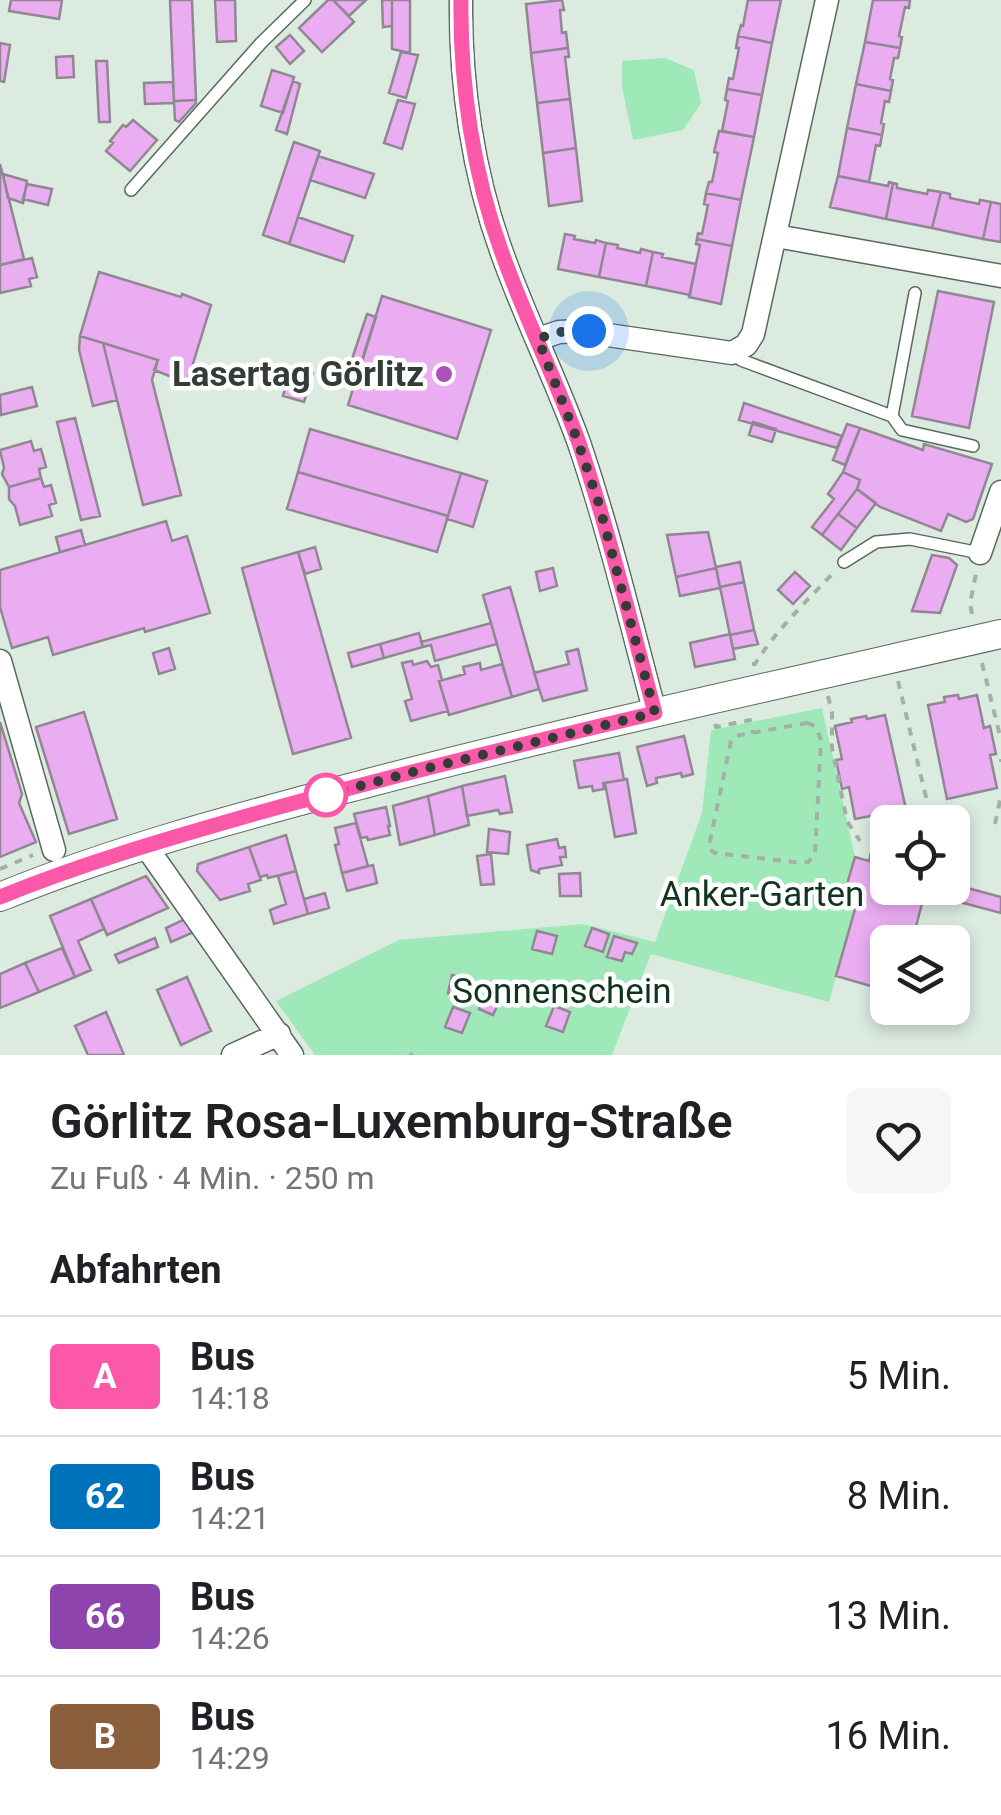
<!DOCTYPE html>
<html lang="de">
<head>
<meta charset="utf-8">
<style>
	body { margin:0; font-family:Roboto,sans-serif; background:#f6f6f6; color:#202124; height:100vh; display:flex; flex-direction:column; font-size:38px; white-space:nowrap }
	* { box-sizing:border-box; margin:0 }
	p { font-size:32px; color:#757577 }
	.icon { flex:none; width:55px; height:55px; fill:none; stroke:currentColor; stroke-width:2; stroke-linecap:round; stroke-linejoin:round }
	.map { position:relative; height:1055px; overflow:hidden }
	.details { display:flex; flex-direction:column; background:#fff; flex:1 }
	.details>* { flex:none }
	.badge { padding:0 20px; border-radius:8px; font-size:35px; line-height:65px }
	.buttons { position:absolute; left:870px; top:805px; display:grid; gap:20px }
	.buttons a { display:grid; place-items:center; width:100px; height:100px; border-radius:15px; background:#fff; box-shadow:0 5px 15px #0003; font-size:50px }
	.you { position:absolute; width:50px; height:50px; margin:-25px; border:8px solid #fff; border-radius:50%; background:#1a73e8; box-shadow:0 0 0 15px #1a73e833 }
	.map>.badge { position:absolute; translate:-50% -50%; box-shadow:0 0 0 5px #fff }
	h2 { padding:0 50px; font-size:38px; line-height:90px }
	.round { display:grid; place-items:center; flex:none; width:105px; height:105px; border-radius:15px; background:#f6f6f6 }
	.headline { display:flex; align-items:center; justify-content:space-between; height:170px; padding:0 50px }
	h1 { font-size:48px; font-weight:600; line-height:75px }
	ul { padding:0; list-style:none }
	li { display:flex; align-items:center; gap:30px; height:120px; padding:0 50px; border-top:2px solid #e0e0e0 }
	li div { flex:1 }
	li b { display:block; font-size:38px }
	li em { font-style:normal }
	li .badge { min-width:110px; font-weight:700; text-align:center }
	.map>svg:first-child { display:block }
	.green { fill:#9fe9b8 }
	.building { fill:#eaadf2; stroke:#918793; stroke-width:2.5 }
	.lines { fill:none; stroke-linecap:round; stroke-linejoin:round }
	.service-casing { stroke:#5b685f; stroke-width:14 }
	.minor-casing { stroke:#5b685f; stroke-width:25 }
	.tertiary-casing { stroke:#5b685f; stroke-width:30 }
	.path { stroke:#a3b0a7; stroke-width:4; stroke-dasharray:8 8; stroke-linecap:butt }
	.service { stroke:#fff; stroke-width:11 }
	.minor { stroke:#fff; stroke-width:22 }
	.tertiary { stroke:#fff; stroke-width:28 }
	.line-casing { stroke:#fff; stroke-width:22 }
	.line { stroke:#fc58aa; stroke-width:15 }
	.walk { stroke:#353b37; stroke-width:10; stroke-dasharray:0 18 }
	.poi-dot { fill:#ad50ba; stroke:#fff; stroke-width:4 }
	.stop-dot { fill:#fff; stroke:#fc58aa; stroke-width:5 }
	.labels { text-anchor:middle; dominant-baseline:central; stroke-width:9; stroke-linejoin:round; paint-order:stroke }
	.poi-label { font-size:35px; font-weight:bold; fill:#353b37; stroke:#fff; text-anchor:end }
	.park-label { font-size:35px; fill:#10351f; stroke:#fff }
</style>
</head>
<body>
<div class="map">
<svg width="1001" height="1055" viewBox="0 0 1001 1055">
	<rect width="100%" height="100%" fill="#dbebe0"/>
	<!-- green -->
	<path class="green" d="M665 58 694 70 701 103 683 130 633 140 622 87V61Z
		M822 708 855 857 846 891 859 895 829 1002 651 954 612 1055H315L276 1001 399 940 583 924 655 942 702 813 711 730Z"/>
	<!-- building -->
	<path class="building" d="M11 0H62L59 19 9 11Z
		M170 0H192L196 100 174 101Z
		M215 0H235L236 41 217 42Z
		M328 0H333L354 22 322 52 299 28Z
		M333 0H366L349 16Z
		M382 0H392V26L383 27Z
		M392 0H410V53L392 49Z
		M562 0 564 10H560L562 33 566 32 568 48 531 53 526 4Z
		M748 0H781L772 43 738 36 741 25 743 26Z
		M873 0H910L909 8 905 7 899 36 902 37 900 48 865 42Z
		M290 35 304 51 290 64 276 47Z
		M738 36 772 43 762 95 727 89 729 78 733 79 739 48H736Z
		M865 42 900 48 898 58H894L890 79 893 80 891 91 856 84Z
		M0 43 10 45 4 82 0 81Z
		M568 48 569 57H565L570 99 537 103 531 53Z
		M401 52 418 55 406 98 389 93Z
		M73 56 74 77 57 78 56 57Z
		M96 61H107L110 122H99Z
		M272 70 294 77 283 113 261 106Z
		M293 81 300 84 287 134 276 130Z
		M173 82 174 103 145 104 144 83Z
		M856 84 891 91 889 102 885 101 881 123 884 124 882 135 847 128Z
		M727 89 762 95 754 137 722 131 728 101 725 100Z
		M570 99 576 148 543 153 537 103Z
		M196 100V103L179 122 175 120 174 101Z
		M398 100 415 104 402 149 384 143Z
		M133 120 157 140 130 171 106 151 113 143 110 141 123 125 126 127Z
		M847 128 882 135 880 146 876 145 869 182 838 176Z
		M719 131 754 137 741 200 706 193 709 182H712L718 153 714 152Z
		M294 142 320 151 289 244 263 235Z
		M576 148 582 201 549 206 543 153Z
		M318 156 374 174 365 198 310 180Z
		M0 164 24 259 0 265Z
		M3 174 27 181 23 203 8 198Z
		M838 176 888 186 889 182 893 183 886 219 830 207Z
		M893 183 897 184V188L927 194 928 190 941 192 932 228 886 219Z
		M27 184 52 189 48 205 23 199Z
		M941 192 950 194V198L979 204 980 200 991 202 983 239 932 228Z
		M706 193 741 200 732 246 697 239 698 233 702 234 708 205 704 204Z
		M991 202 1001 204V242L983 239Z
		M298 217 353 236 344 262 289 244Z
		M565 234 575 236 574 239 595 243 596 240 606 243 599 277 558 269Z
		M697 239 732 246 721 304 689 297 700 245 696 244Z
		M606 243 618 245 617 248 640 253 641 249 653 252 646 286 599 277Z
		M653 252 663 254 662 257 696 264 690 295 646 286Z
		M32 258 37 277 29 279 31 286 0 293V265Z
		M99 272 181 297 182 294 211 305 187 383 154 370 158 360 80 336Z
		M938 291 994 302 969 428 912 416Z
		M382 296 491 330 457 439 348 405Z
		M367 314 376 317 362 362 352 359Z
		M80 336 103 343 117 400 93 406 79 350Z
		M103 343 158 360 152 380 181 495 143 505Z
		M292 367 313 373 304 402 283 396Z
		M32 387 37 406 1 415 0 395Z
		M744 403 842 436 837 448 739 420Z
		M75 418 100 516 81 520 57 422Z
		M753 422 776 429 772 442 749 435Z
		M847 424 860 428 845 465 833 460Z
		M860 428 923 450 924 444 992 464 973 519 966 522 948 514 941 531 880 507 857 489 860 480 843 472Z
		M310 429 461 473 448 516 298 472Z
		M31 441 34 451 41 449 46 467 39 469 41 478 9 487 2 474 4 468 0 450Z
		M298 472 448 516 437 552 287 509Z
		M843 472 860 480 857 489 822 535 812 527 834 499 828 494Z
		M461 473 487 481 473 527 447 519Z
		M41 478 44 487 51 485 56 503 49 505 52 516 20 525 15 506 9 499V487Z
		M857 489 876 503 857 528 838 514Z
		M838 514 857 528 841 550 822 535Z
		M166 521 172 541 187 536 210 613 145 632 144 628 141 629 53 655 48 637 12 648 0 607V570Z
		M81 530 85 545 60 552 56 537Z
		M708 532 716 568 676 577 667 535Z
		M315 547 321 569 305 574 298 552Z
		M298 552 351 738 293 754 242 568Z
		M932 555 949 558 957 565 940 613 912 611Z
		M740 562 744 582 720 587 716 567Z
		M553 568 557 586 540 591 536 572Z
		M716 568 720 588 680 596 676 577Z
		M795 572 810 586 793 604 778 590Z
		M744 582 754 630 730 635 720 587Z
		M510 587 539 689 512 697 483 595Z
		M491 623 497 644 435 661 431 645 423 647 421 642Z
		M754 630 758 644 733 649 730 635Z
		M419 633 423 647 384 658 380 644Z
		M730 634 735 659 695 667 690 643Z
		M380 644 384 658 352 667 348 653Z
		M169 648 175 669 159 674 153 653Z
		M578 649 587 690 543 701 534 673 569 664 566 652Z
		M412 661 413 665 427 661 431 667 438 665 442 680 439 681 448 711 411 721 405 701 412 699 402 663Z
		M480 663 481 670 502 664 512 697 449 715 439 681 465 674 463 667Z
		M958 695 959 699 977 695 984 728 990 726 996 754 990 755 997 788 947 799 928 705 945 702 944 697Z
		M84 712 117 819 69 834 36 727Z
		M885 715 906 809 855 819 849 787 842 789 836 760 842 759 835 726 852 722 851 719 866 716 867 719Z
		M0 722 22 794 19 803 36 842 0 857Z
		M684 736 693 774 682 777 681 773 656 778 657 783 647 786 637 747Z
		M619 753 624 780 603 783 604 789 593 791 592 786 579 788 574 761Z
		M505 776 512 812 500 814 498 810 467 816 462 786Z
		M627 779 636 833 615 837 605 783Z
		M462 786 469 825 435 835 428 796Z
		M428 796 435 835 400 845 393 806Z
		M386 807 390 826H388L390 835 368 840 367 837 361 838 354 814Z
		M356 823 368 866 342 873 335 845 339 844 335 828Z
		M489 829 510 832 508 854 487 852Z
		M286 835 296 871 268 878 267 875 260 877 249 847Z
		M557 839 559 848 565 847 566 857H560L562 865 539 869V873L531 870 527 845Z
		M249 847 261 880 248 884 250 891 220 900 197 871 198 864Z
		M871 853 888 858V888H926L912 942H888V991L836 976 859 895 845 891 855 857 869 861Z
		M491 854 494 884 481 885 477 856Z
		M373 865 377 883 347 891 342 873Z
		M296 871 308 914 274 924 270 910 286 904 278 876Z
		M580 873 581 896H560L559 874Z
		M146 876 168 908 107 935 91 899Z
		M960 886 1001 897V913L956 901Z
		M325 893 329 908 308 914 304 899Z
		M91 899 104 929 78 941 91 970 75 977 50 916Z
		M185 919 194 932 171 942 166 928Z
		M592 928 609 934 603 952 585 946Z
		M537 931 557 936 552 954 532 949Z
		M614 936 637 943 632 954 625 952 622 961 607 957Z
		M155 938 158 947 119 963 115 955Z
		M62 948 75 977 39 992 25 963Z
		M25 963 39 992 0 1008V974Z
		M452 975 473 980 469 997 448 993Z
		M187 977 211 1031 181 1045 157 990Z
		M487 989 502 995 493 1015 479 1009Z
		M554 1006 570 1012 563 1032 546 1026Z
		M453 1007 470 1013 462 1033 445 1027Z
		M106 1012 124 1055H88L75 1026Z"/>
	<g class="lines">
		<defs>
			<path id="service" d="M131 190 261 43 305 0
				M915 293 892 416 902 430 973 446
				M732 353 741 360 892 416
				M844 562 876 542 910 539 980 553"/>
			<path id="minor" d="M461 0C460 84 473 174 502 253 525 318 556 379 579 443 609 531 631 623 655 713
				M776 236 1001 276
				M538 339 559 332 580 331 732 353 746 345 753 334 827 0
				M980 553 1001 492
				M0 661 54 850
				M145 845 292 1055
				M233 1055 279 1034"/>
			<path id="tertiary" d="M0 897C119 848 244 816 368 783 578 728 790 682 1001 634"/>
		</defs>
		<!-- service casing -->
		<use href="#service" class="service-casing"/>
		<!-- minor casing -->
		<use href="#minor" class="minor-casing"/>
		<!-- tertiary casing -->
		<use href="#tertiary" class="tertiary-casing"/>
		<!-- path -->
		<path class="path" d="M972 614 970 603 976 574
			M982 663 1001 740
			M752 664H755C777 629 807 601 835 571
			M898 681 932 822
			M828 696 832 713V748L847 821 860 841
			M807 723 815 726 821 740 815 854 808 862 802 863 715 853 709 849 710 841 731 741 735 736Z
			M715 724 716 727 750 720 753 733
			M1001 759V762
			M995 824 1001 796
			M0 869 33 855
			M410 1055 413 1054"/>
		<!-- service -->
		<use href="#service" class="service"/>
		<!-- minor -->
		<use href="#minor" class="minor"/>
		<!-- tertiary -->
		<use href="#tertiary" class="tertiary"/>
	</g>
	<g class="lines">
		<defs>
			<path id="line" d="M0 897C81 864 163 840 247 816 382 778 518 745 655 713 631 623 609 532 579 443 556 379 525 318 502 253 473 174 460 84 461 0"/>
		</defs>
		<!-- line casing -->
		<use href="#line" class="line-casing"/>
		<!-- line -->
		<use href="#line" class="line"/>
		<!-- walk -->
		<path class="walk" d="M326 795 428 768 655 713 598 501 577 439 538 339 558 332 589 331"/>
	</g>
	<!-- markers -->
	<circle class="poi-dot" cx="444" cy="374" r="10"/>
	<circle class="stop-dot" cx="326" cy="795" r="20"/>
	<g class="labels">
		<!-- poi labels -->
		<g class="poi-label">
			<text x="424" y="374">Lasertag Görlitz</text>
		</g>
		<!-- park labels -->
		<g class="park-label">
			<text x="762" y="894">Anker-Garten</text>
			<text x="562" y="991">Sonnenschein</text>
		</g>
	</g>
</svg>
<div class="buttons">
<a><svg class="icon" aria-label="locate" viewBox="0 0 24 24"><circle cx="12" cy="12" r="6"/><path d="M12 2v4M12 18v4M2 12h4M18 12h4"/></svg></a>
<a><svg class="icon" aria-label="layers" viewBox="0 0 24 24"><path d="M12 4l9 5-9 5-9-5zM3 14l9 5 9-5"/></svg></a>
</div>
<div class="you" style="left:589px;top:331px"></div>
</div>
<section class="details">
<div class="headline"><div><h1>Görlitz Rosa-Luxemburg-Straße</h1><p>Zu Fuß · 4 Min. · 250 m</p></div><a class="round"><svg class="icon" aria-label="heart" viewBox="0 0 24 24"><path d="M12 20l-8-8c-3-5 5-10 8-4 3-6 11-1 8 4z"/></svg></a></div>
<h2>Abfahrten</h2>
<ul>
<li><span class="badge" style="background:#fc58aa;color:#fff">A</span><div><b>Bus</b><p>14:18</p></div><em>5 Min.</em></li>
<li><span class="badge" style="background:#0072bc;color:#fff">62</span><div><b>Bus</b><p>14:21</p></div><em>8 Min.</em></li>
<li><span class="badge" style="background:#8e44ad;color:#fff">66</span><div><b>Bus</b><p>14:26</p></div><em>13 Min.</em></li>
<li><span class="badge" style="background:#8b5e3c;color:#fff">B</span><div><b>Bus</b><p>14:29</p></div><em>16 Min.</em></li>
</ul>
</section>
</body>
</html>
